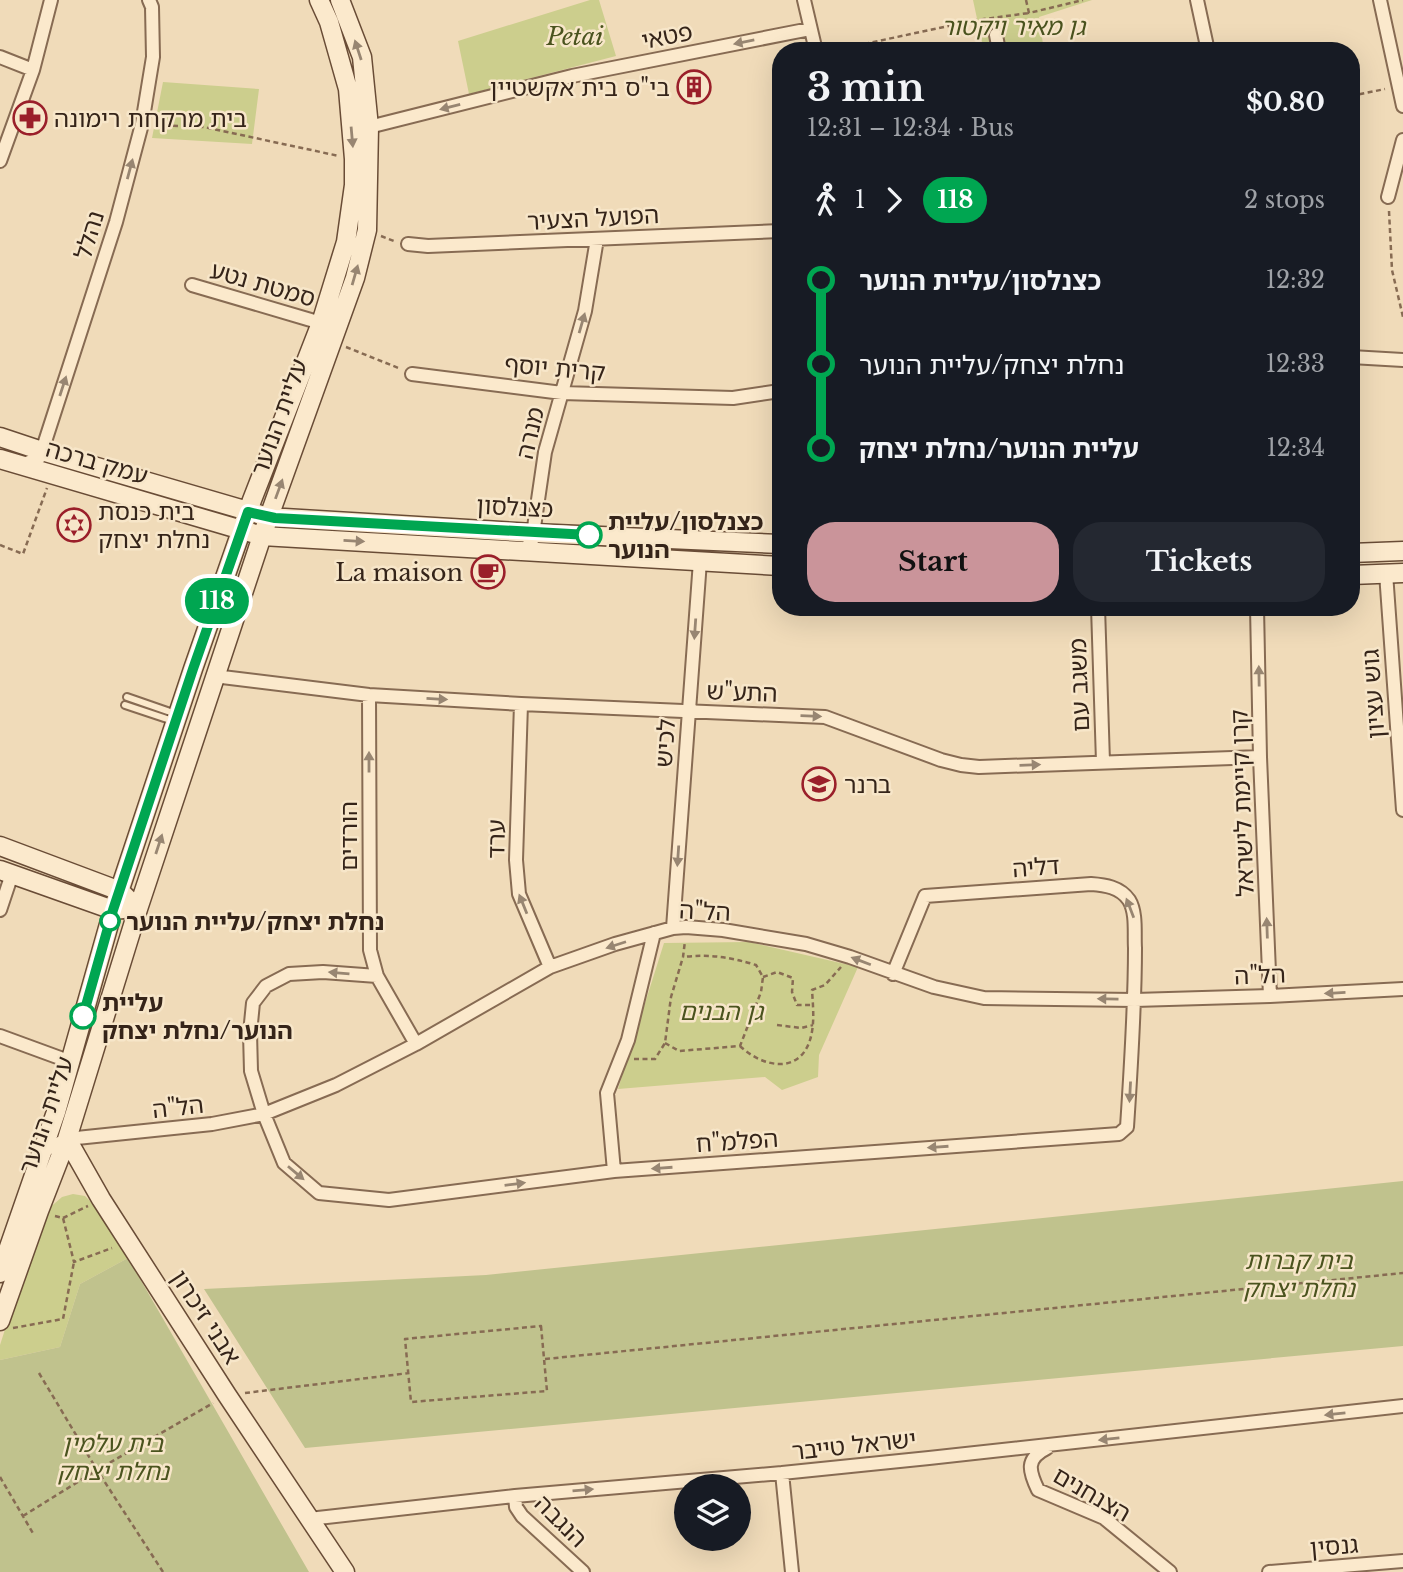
<!DOCTYPE html>
<html lang="en">
<head>
<meta charset="utf-8">
<style>
	body { margin:0; font-family:"Libre Baskerville","Noto Sans Hebrew",serif; background:#242831; color:#f1f3f6; height:100vh; display:flex; flex-direction:column; font-size:26px; white-space:nowrap }
	* { box-sizing:border-box; margin:0 }
	p { font-size:23px; color:#9ea1a6 }
	.icon { flex:none; width:38px; height:38px; fill:none; stroke:currentColor; stroke-width:2; stroke-linecap:round; stroke-linejoin:round }
	.map { position:relative; flex:1; overflow:hidden }
	.panel { position:absolute; left:772px; top:42px; width:588px; height:574px; display:flex; flex-direction:column; background:#171b24; border-radius:28px; box-shadow:0 7px 28px #0002 }
	.panel>* { flex:none }
	.badge { padding:0 14px; border-radius:23px; font-size:24px; line-height:46px }
	.fabs { position:absolute; left:674px; top:1474px; display:grid; gap:14px }
	.fabs a { display:grid; place-items:center; width:77px; height:77px; border-radius:50%; background:#171b24; box-shadow:0 7px 28px #0002; font-size:35px }
	.map>.badge { position:absolute; translate:-50% -50%; box-shadow:0 0 0 4px #fff }
	.legs { display:flex; align-items:center; gap:10px; height:77px; padding:0 35px; font-size:23px }
	.legs p { margin-inline-start:auto }
	.overview { display:flex; align-items:center; justify-content:space-between; height:119px; padding:0 35px }
	h1 { font-size:38px; font-weight:800; line-height:52px }
	.primary-button { display:flex; gap:14px; margin-top:auto; padding:14px 35px }
	.primary-button a { flex:1; height:80px; border-radius:28px; background:#ca949a; color:#111; font-size:28px; font-weight:800; line-height:80px; text-align:center }
	.primary-button a+a { background:#242831; color:#f1f3f6 }
	ul { padding:0 35px; list-style:none }
	li { display:flex; align-items:center; gap:24px; height:84px; font-size:26px }
	li i { display:grid; place-items:center; width:10px; height:100%; margin:0 9px; background:currentColor }
	li i::after { content:''; width:18px; height:18px; margin:-9px; border:5px solid; border-radius:50%; background:#171b24 }
	li p { margin-inline-start:auto }
	li:first-child i { background:linear-gradient(#0000 50%,currentColor 0) }
	li:last-child i { background:linear-gradient(currentColor 50%,#0000 0) }
	.map>svg:first-child { display:block }
	.green { fill:#ccce8d }
	.cemetery { fill:#c0c28d }
	.lines { fill:none; stroke-linecap:round; stroke-linejoin:round }
	.lane-casing { stroke:#876b53; stroke-width:10 }
	.street-casing { stroke:#876b53; stroke-width:16 }
	.secondary-casing { stroke:#694c36; stroke-width:21 }
	.path { stroke:#876b53; stroke-width:2.5; stroke-dasharray:5 3.5; stroke-linecap:butt }
	.lane { stroke:#fbe9cc; stroke-width:6 }
	.street { stroke:#fbe9cc; stroke-width:12 }
	.secondary { stroke:#fbe9cc; stroke-width:18 }
	.oneway { fill:#988672 }
	.line-1-casing { stroke:#fff; stroke-width:16 }
	.line-1 { stroke:#00a651; stroke-width:10 }
	.stop-1-dot { fill:#fff; stroke:#00a651; stroke-width:3.5 }
	.labels { text-anchor:middle; dominant-baseline:central; stroke-width:5; stroke-linejoin:round; paint-order:stroke }
	.park-label { font-size:24px; font-style:italic; fill:#4a531e; stroke:#f7e6c9 }
	.street-label { font-size:24px; fill:#352419; stroke:#f7e6c9 }
	.poi-label { font-size:24px; fill:#352419; stroke:#f7e6c9; text-anchor:start }
	.stop-label { font-size:24px; font-weight:bold; fill:#352419; stroke:#f7e6c9; text-anchor:start }
</style>
</head>
<body>
<div class="map">
<svg width="1403" height="1572" viewBox="0 0 1403 1572">
	<rect width="100%" height="100%" fill="#f0dbb9"/>
	<!-- green -->
	<path class="green" d="M590 0H599L616 56 469 94 458 41Z
		M973 0H1092L1039 17 1044 51H984Z
		M163 82 259 89 252 144 152 138Z
		M749 942 858 967 819 1055 818 1077 782 1090 765 1077 618 1089 664 943Z
		M73 1194 85 1196 93 1204 128 1258 80 1284 60 1347 0 1360V1345L37 1231 47 1210 62 1197Z"/>
	<!-- cemetery -->
	<path class="cemetery" d="M1403 1181V1346L305 1448 204 1289 486 1275Z
		M128 1258 309 1572H0V1360L60 1347 80 1284Z"/>
	<g class="lines">
		<defs>
			<path id="lane" d="M127 697 176 714
				M125 705 173 721"/>
			<path id="street" d="M804 0 816 51
				M1197 0 1208 51
				M1380 0 1403 106
				M996 35 999 51
				M0 57 33 70
				M369 127 572 76 810 29
				M0 161 33 70 51 0
				M1388 197 1403 140
				M408 244 428 246 780 231
				M192 285 321 323
				M1351 357 1403 360
				M412 374 562 393 733 398 780 391
				M21 465 39 458 42 451 116 222 142 124 153 57 152 7 149 0
				M521 550 526 548 532 541 545 452 585 311 597 239
				M1386 573 1403 810
				M1098 607 1103 762
				M1257 607 1260 757 1270 996
				M214 676 369 695 521 704 825 717 941 760 961 765 979 767 1260 757
				M369 695 370 950 377 976
				M521 704 516 860 519 894 550 967
				M0 910 12 874
				M673 928 700 561
				M0 1036 71 1062
				M416 1044 377 976 323 972 289 974 266 986 253 1003 250 1033 251 1071 264 1114 284 1163 319 1193 389 1200 614 1171 1119 1134 1127 1127C1131 1067 1135 1008 1135 948 1134 934 1137 913 1129 900 1120 887 1105 885 1091 884L925 896 893 974
				M42 1152 67 1139 212 1124 264 1114 336 1085 416 1044 550 967 615 944 673 928 686 927 723 930 806 944 850 957 934 987 984 998 1135 1000 1270 996 1403 989
				M614 1171 607 1093 628 1040 654 933
				M1047 1448C1025 1459 1029 1471 1038 1490L1104 1518 1170 1572
				M782 1473 792 1572
				M515 1496 516 1507 522 1516 583 1572
				M309 1519 515 1496 782 1473 929 1458 1403 1406
				M1269 1572 1403 1561"/>
			<path id="secondary" d="M0 437 42 451 268 517 534 533 780 544
				M0 459 262 536 780 566
				M1351 553 1403 551
				M1351 575 1403 573
				M0 846 120 891 128 899
				M0 870 113 910 123 909
				M67 1139 101 1199 227 1395 345 1572
				M0 1273 56 1112 113 910 193 669 252 500 321 323 346 242 354 185V159L348 89 329 22 319 0
				M0 1321 39 1211 67 1139 138 909 262 536 355 278 367 230 369 127 362 57 340 0"/>
		</defs>
		<!-- lane casing -->
		<use href="#lane" class="lane-casing"/>
		<!-- street casing -->
		<use href="#street" class="street-casing"/>
		<!-- secondary casing -->
		<use href="#secondary" class="secondary-casing"/>
		<!-- path -->
		<path class="path" d="M1026 0 1029 13 1083 0
			M831 51 977 20 1029 13
			M1351 96 1385 89
			M156 125 204 127 339 156
			M1389 211 1392 270 1403 317
			M381 236 394 241
			M346 347 401 369
			M0 545 23 554 47 488
			M763 977 777 972 793 978 792 992 797 1005H813
			M777 1025 801 1028 813 1025
			M665 1043 679 1051 740 1046 761 992 763 977 756 965C730 957 710 954 683 957
			M740 1046C762 1067 799 1075 810 1040 815 1024 813 1006 812 990L825 985 841 967
			M634 1059H655L665 1043 671 997 683 957 685 941
			M55 1216 63 1218 74 1262 112 1248
			M63 1218 88 1206
			M541 1326 547 1391 411 1402 405 1339Z
			M13 1328 63 1319 74 1262
			M545 1359 1403 1273
			M39 1373 97 1470 163 1572
			M245 1393 409 1373
			M0 1477 34 1535
			M23 1516 97 1470 213 1403"/>
		<!-- lane -->
		<use href="#lane" class="lane"/>
		<!-- street -->
		<use href="#street" class="street"/>
		<!-- secondary -->
		<use href="#secondary" class="secondary"/>
	</g>
	<!-- one-way arrows -->
	<defs><path id="oneway-solid" d="M-6-.8H1V-3.2L6.5 0L1 3.2V.8H-6Z" transform="scale(1.75)"/></defs>
	<g class="oneway">
		<use href="#oneway-solid" transform="translate(744 42) rotate(169)"/>
		<use href="#oneway-solid" transform="translate(358 50) rotate(-108)"/>
		<use href="#oneway-solid" transform="translate(450 107) rotate(166)"/>
		<use href="#oneway-solid" transform="translate(352 137) rotate(85)"/>
		<use href="#oneway-solid" transform="translate(130 169) rotate(-75)"/>
		<use href="#oneway-solid" transform="translate(355 275) rotate(-74)"/>
		<use href="#oneway-solid" transform="translate(582 323) rotate(-74)"/>
		<use href="#oneway-solid" transform="translate(63 386) rotate(-72)"/>
		<use href="#oneway-solid" transform="translate(279 489) rotate(-70)"/>
		<use href="#oneway-solid" transform="translate(354 541) rotate(3)"/>
		<use href="#oneway-solid" transform="translate(695 629) rotate(94)"/>
		<use href="#oneway-solid" transform="translate(1259 676) rotate(-91)"/>
		<use href="#oneway-solid" transform="translate(437 699) rotate(3)"/>
		<use href="#oneway-solid" transform="translate(811 716) rotate(2)"/>
		<use href="#oneway-solid" transform="translate(369 762) rotate(-90)"/>
		<use href="#oneway-solid" transform="translate(1030 765) rotate(-2)"/>
		<use href="#oneway-solid" transform="translate(159 844) rotate(-72)"/>
		<use href="#oneway-solid" transform="translate(678 856) rotate(94)"/>
		<use href="#oneway-solid" transform="translate(523 904) rotate(-112)"/>
		<use href="#oneway-solid" transform="translate(1130 908) rotate(-111)"/>
		<use href="#oneway-solid" transform="translate(1267 928) rotate(-92)"/>
		<use href="#oneway-solid" transform="translate(616 945) rotate(162)"/>
		<use href="#oneway-solid" transform="translate(861 961) rotate(-159)"/>
		<use href="#oneway-solid" transform="translate(339 973) rotate(-175)"/>
		<use href="#oneway-solid" transform="translate(1335 993) rotate(177)"/>
		<use href="#oneway-solid" transform="translate(1108 999) rotate(-179)"/>
		<use href="#oneway-solid" transform="translate(1130 1092) rotate(93)"/>
		<use href="#oneway-solid" transform="translate(938 1147) rotate(176)"/>
		<use href="#oneway-solid" transform="translate(662 1168) rotate(176)"/>
		<use href="#oneway-solid" transform="translate(296 1173) rotate(40)"/>
		<use href="#oneway-solid" transform="translate(515 1184) rotate(-7)"/>
		<use href="#oneway-solid" transform="translate(1335 1414) rotate(174)"/>
		<use href="#oneway-solid" transform="translate(1109 1439) rotate(174)"/>
		<use href="#oneway-solid" transform="translate(583 1490) rotate(-5)"/>
	</g>
	<g class="lines">
		<defs>
			<path id="line-1" d="M83 1016 113 910 193 669 248 512 275 518 589 535"/>
		</defs>
		<!-- line-1 casing -->
		<use href="#line-1" class="line-1-casing"/>
		<!-- line-1 -->
		<use href="#line-1" class="line-1"/>
	</g>
	<!-- icons -->
	<defs>
		<symbol id="building-ring" viewBox="-11 -11 22 22"><circle r="9.5" fill="#f7e6c9" stroke="#9a1f2a" stroke-width="1.5"/><path d="M-4-6H4V6H1V3H-1V6H-4ZM-2.5-4.3h1.7v1.8h-1.7ZM.8-4.3h1.7v1.8H.8ZM-2.5-1h1.7V.8h-1.7ZM.8-1h1.7V.8H.8Z" fill="#9a1f2a"/></symbol>
		<symbol id="pharmacy-ring" viewBox="-11 -11 22 22"><circle r="9.5" fill="#f7e6c9" stroke="#9a1f2a" stroke-width="1.5"/><path d="M-2-6h4v4h4v4h-4v4h-4v-4h-4v-4h4Z" fill="#9a1f2a"/></symbol>
		<symbol id="synagogue-ring" viewBox="-11 -11 22 22"><circle r="9.5" fill="#f7e6c9" stroke="#9a1f2a" stroke-width="1.5"/><path d="M0-6.5L5.6 3.2H-5.6ZM0 6.5L5.6-3.2H-5.6Z" fill="#9a1f2a"/></symbol>
		<symbol id="cafe-ring" viewBox="-11 -11 22 22"><circle r="9.5" fill="#f7e6c9" stroke="#9a1f2a" stroke-width="1.5"/><path d="M-5.5-4.5H6V0H3Q3 3.5 0 3.5H-2.5Q-5.5 3.5-5.5 0ZM3-3.2v2h1.7v-2ZM-6 4.5H4V6H-6Z" fill="#9a1f2a"/></symbol>
		<symbol id="school-ring" viewBox="-11 -11 22 22"><circle r="9.5" fill="#f7e6c9" stroke="#9a1f2a" stroke-width="1.5"/><path d="M0-5L7-2L0 1L-7-2ZM-4 1L0 2.5L4 1V4Q0 6-4 4Z" fill="#9a1f2a"/></symbol>
	</defs>
	<g fill-rule="evenodd">
		<use href="#building-ring" x="675" y="68" width="38" height="38"/>
		<use href="#pharmacy-ring" x="11" y="99" width="38" height="38"/>
		<use href="#synagogue-ring" x="55" y="506" width="38" height="38"/>
		<use href="#cafe-ring" x="469" y="553" width="38" height="38"/>
		<use href="#school-ring" x="800" y="765" width="38" height="38"/>
	</g>
	<!-- markers -->
	<g class="stop-1-dot">
		<circle cx="589" cy="535" r="12"/>
		<circle cx="110" cy="921" r="9"/>
		<circle cx="83" cy="1016" r="12"/>
	</g>
	<g class="labels">
		<!-- park labels -->
		<g class="park-label">
			<text x="1013" y="26">גן מאיר ויקטור</text>
			<text x="575" y="36">Petai</text>
			<text x="721" y="1011">גן הבנים</text>
			<text x="1299" y="1260">בית קברות<tspan x="1299" dy="28">נחלת יצחק</tspan></text>
			<text x="113" y="1443">בית עלמין<tspan x="113" dy="28">נחלת יצחק</tspan></text>
		</g>
		<!-- street labels -->
		<g class="street-label">
			<text transform="translate(667 36) rotate(-11)">פטאי</text>
			<text transform="translate(593 218) rotate(-3)">הפועל הצעיר</text>
			<text transform="translate(89 235) rotate(-73)">נהלל</text>
			<text transform="translate(263 284) rotate(16)">סמטת נטע</text>
			<text transform="translate(555 368) rotate(5)">קרית יוסף</text>
			<text transform="translate(279 417) rotate(-70)">עליית הנוער</text>
			<text transform="translate(530 433) rotate(-77)">מנרה</text>
			<text transform="translate(97 462) rotate(16)">עמק ברכה</text>
			<text transform="translate(515 507) rotate(3)">כצנלסון</text>
			<text transform="translate(1079 685) rotate(-92)">משגב עם</text>
			<text transform="translate(742 692) rotate(2)">התע"ש</text>
			<text transform="translate(1373 694) rotate(-94)">גוש עציון</text>
			<text transform="translate(665 743) rotate(-86)">לכיש</text>
			<text transform="translate(1242 803) rotate(-92)">קרן קיימת לישראל</text>
			<text transform="translate(348 836) rotate(-90)">הורדים</text>
			<text transform="translate(496 839) rotate(-89)">ערד</text>
			<text transform="translate(1036 867) rotate(-4)">דליה</text>
			<text transform="translate(705 911) rotate(3)">הל"ה</text>
			<text transform="translate(1260 975) rotate(-2)">הל"ה</text>
			<text transform="translate(178 1107) rotate(-6)">הל"ה</text>
			<text transform="translate(46 1115) rotate(-71)">עליית הנוער</text>
			<text transform="translate(737 1141) rotate(-4)">הפלמ"ח</text>
			<text transform="translate(206 1317) rotate(57)">אבני זיכרון</text>
			<text transform="translate(854 1445) rotate(-6)">ישראל טייבר</text>
			<text transform="translate(1092 1494) rotate(30)">הצנחנים</text>
			<text transform="translate(561 1521) rotate(45)">הנגבה</text>
			<text transform="translate(1334 1546) rotate(-5)">גנסין</text>
		</g>
		<!-- poi labels -->
		<g class="poi-label">
			<text x="670" y="87" text-anchor="end">בי"ס בית אקשטיין</text>
			<text x="54" y="118">בית מרקחת רימונה</text>
			<text x="98" y="511">בית כנסת<tspan x="98" dy="28">נחלת יצחק</tspan></text>
			<text x="463" y="572" text-anchor="end">La maison</text>
			<text x="844" y="784">ברנר</text>
		</g>
		<!-- stop labels -->
		<g class="stop-label">
			<text x="608" y="521">כצנלסון/עליית<tspan x="608" dy="28">הנוער</tspan></text>
			<text x="126" y="921">נחלת יצחק/עליית הנוער</text>
			<text x="102" y="1002">עליית<tspan x="102" dy="28">הנוער/נחלת יצחק</tspan></text>
		</g>
	</g>
</svg>
<div class="fabs">
<a><svg class="icon" aria-label="layers" viewBox="0 0 24 24"><path d="M12 4l9 5-9 5-9-5zM3 14l9 5 9-5"/></svg></a>
</div>
<b class="badge" style="left:217px;top:601px;background:#00a651;color:#fff">118</b>
<section class="panel">
<div class="overview"><div><h1>3 min</h1><p>12:31 – 12:34 · Bus</p></div><b>$0.80</b></div>
<div class="legs"><svg class="icon" aria-label="walk" viewBox="0 0 24 24"><circle cx="13" cy="4" r="2"/><path d="M13 8l-2 6 4 7M11 14l-3 7M7 12l3-4h3l4 4"/></svg>1<svg class="icon" aria-label="forward" viewBox="0 0 24 24"><path d="M9 5l7 7-7 7"/></svg><b class="badge" style="background:#00a651;color:#fff">118</b><p>2 stops</p></div>
<ul>
<li><i style="color:#00a651"></i><b>כצנלסון/עליית הנוער</b><p>12:32</p></li>
<li><i style="color:#00a651"></i><span>נחלת יצחק/עליית הנוער</span><p>12:33</p></li>
<li><i style="color:#00a651"></i><b>עליית הנוער/נחלת יצחק</b><p>12:34</p></li>
</ul>
<div class="primary-button"><a>Start</a><a>Tickets</a></div>
</section>
</div>
</body>
</html>
